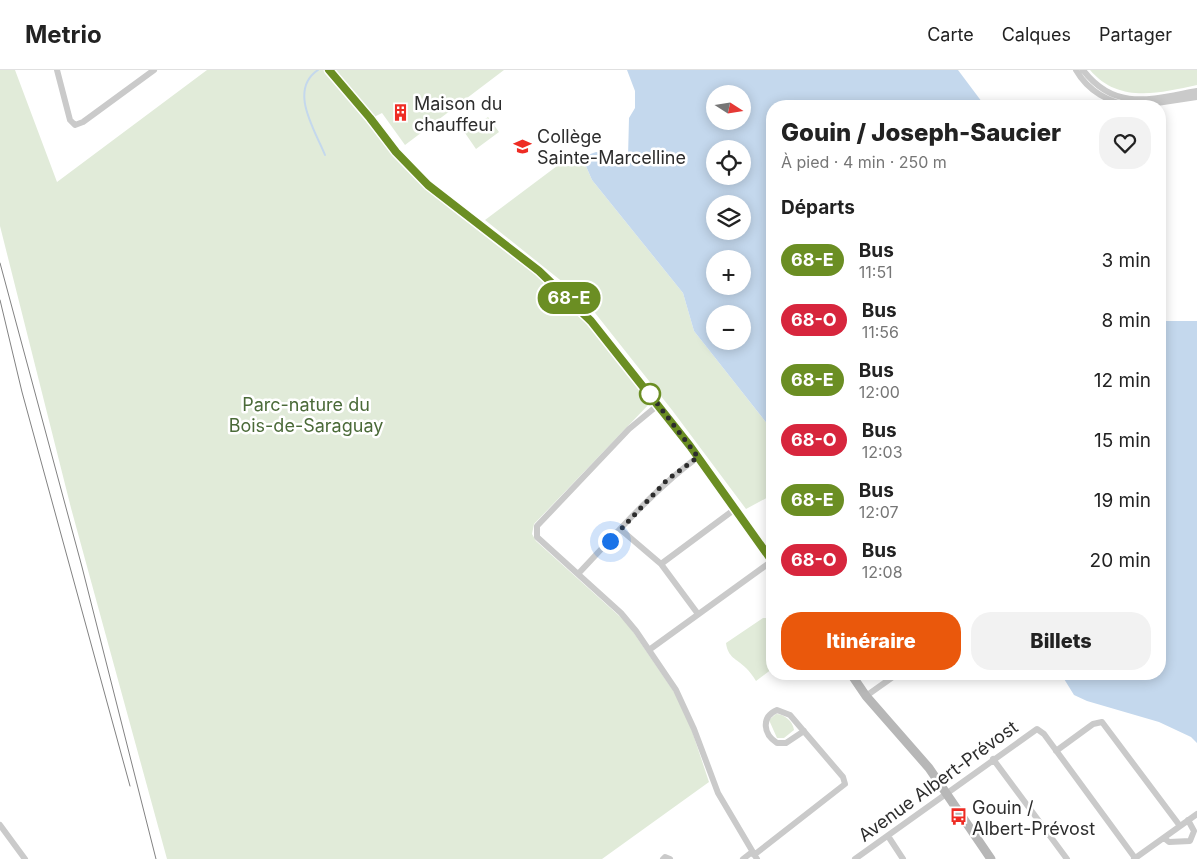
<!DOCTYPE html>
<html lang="fr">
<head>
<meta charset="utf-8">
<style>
	body { margin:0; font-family:Inter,sans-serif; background:#f2f2f2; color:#222; height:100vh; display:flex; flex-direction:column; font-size:19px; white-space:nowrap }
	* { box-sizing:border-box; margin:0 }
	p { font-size:16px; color:#767676 }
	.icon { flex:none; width:28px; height:28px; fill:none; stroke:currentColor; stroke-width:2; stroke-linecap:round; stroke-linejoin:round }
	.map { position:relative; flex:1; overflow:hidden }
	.panel { position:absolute; left:766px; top:30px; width:400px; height:580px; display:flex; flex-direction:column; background:#fff; border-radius:20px; box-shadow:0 2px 12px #0003 }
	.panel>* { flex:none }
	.badge { padding:0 10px; border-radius:16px; font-size:18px; line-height:32px }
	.needle { width:32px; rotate:102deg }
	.tools { position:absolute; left:706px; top:15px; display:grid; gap:10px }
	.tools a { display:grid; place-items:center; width:45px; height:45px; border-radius:50%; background:#fff; box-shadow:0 2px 12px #0003; font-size:25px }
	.you { position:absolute; width:25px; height:25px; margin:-12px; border:4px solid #fff; border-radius:50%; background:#1a73e8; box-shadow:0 0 0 8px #1a73e833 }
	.map>.badge { position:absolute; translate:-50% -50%; box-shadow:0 0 0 2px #fff }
	h2 { padding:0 15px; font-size:19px; line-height:45px }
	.round { display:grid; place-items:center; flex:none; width:52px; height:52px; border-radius:20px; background:#f2f2f2 }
	.summary { display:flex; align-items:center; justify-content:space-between; height:85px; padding:0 15px }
	h1 { font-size:24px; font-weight:800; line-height:38px }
	.primary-button { display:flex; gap:10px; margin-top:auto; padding:10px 15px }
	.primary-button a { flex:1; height:58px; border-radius:20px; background:#ea580c; color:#fff; font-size:20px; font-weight:800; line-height:58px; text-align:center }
	.primary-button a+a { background:#f2f2f2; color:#222 }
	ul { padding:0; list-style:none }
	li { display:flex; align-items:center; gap:15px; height:60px; padding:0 15px }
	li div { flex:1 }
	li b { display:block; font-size:19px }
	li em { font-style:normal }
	li .badge { min-width:55px; font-weight:700; text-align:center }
	header { display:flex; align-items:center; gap:30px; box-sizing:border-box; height:70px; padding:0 25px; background:#fff; border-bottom:1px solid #e0e0e0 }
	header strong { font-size:24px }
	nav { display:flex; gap:28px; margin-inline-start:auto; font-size:18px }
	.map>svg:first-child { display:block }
	.green { fill:#e1ebd9 }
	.water { fill:#c4d8ed; fill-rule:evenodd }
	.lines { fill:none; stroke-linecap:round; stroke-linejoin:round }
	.stream { stroke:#c4d8ed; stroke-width:2 }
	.street { stroke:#cacaca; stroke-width:6 }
	.secondary { stroke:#b7b7b7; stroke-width:9 }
	.tram { stroke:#828282; stroke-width:1 }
	.line-casing { stroke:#fff; stroke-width:11 }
	.line { stroke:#6b8e23; stroke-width:8 }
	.walk { stroke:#2d2d2d; stroke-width:5; stroke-dasharray:0 9 }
	.stop-dot { fill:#fff; stroke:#6b8e23; stroke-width:2.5 }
	.labels { text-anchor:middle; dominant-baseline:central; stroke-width:5; stroke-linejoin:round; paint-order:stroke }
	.poi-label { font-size:18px; fill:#2d2d2d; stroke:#fff; text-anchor:start }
	.park-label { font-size:18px; fill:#4a6a38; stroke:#fff }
	.street-label { font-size:18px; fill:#2d2d2d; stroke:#fff }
</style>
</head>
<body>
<header>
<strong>Metrio</strong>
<nav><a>Carte</a><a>Calques</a><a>Partager</a></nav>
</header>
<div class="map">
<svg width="1197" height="789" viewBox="0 0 1197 789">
	<rect width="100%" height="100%" fill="#fff"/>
	<!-- green -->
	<path class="green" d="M0 0H15L57 112 207 0H324L401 94 448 137 560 224 587 250 651 332 534 454 532 464 536 471 627 553 676 625 688 649 709 712 602 789H167L71 438 0 156Z
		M334 0H504L405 75 382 43 374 47Z
		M1090 0H1197V15C1159 23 1119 34 1090 0Z
		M488 47 499 62 476 79 465 63Z
		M569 87H582L592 110 683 223 694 261 772 360V425L746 439 672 340 584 229 485 150Z
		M763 548H766L772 558V599L756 611C753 606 749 601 746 598 736 588 728 588 726 573Z
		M776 644C784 644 793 651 794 660L784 668H777L769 650Z"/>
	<!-- water -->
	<path class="water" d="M627 0H958L985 36H772V360L694 261 683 223 592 110 582 87 596 82 628 87 629 48 635 38V21ZM715 24H742V51H715ZM715 79H742V106H715ZM715 134H742V161H715ZM715 189H742V216H715ZM715 244H742V271H715Z
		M1160 251H1197V673L1191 667 1159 652 1087 631 1074 625 1061 604H1160Z"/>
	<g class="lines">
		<!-- stream -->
		<path class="stream" d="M318 0C288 20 315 60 325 85"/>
		<!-- street -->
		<path class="street" d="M57 0 70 50 75 55 83 52 154 0
			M1076 0C1088 21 1109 33 1133 36
			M1083 0C1115 42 1152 29 1197 21
			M1137 36 1197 27
			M658 335 629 359 537 456V467L621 543 636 561 676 620 694 659 718 723 757 789
			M620 459 661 494 698 544
			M661 494 735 439
			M578 504C617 463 653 420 698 387
			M649 580 772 491
			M866 626 897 604
			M1056 681 1093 654 1102 652 1180 756
			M993 689 1067 789
			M0 755 25 789
			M888 766 903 789
			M1164 768 1169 772 1190 771 1194 761 1188 750
			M754 785 845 714 843 707 790 645 777 640C761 647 763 664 777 673H786L804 661
			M663 789 665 787 670 789
			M743 789 752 782
			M855 789 1037 659 1044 664 1135 788
			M1134 789 1197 744"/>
		<!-- secondary -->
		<path class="secondary" d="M329 0 370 47 396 82 428 115 539 201 591 251 690 376 772 491
			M851 604 866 626 929 698 991 789"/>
		<!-- tram -->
		<path class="tram" d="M0 193 82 497 156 789
			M0 230 22 322 130 716"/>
	</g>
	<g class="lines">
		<defs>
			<path id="line" d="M329 0 370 48 396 82 428 115 539 201 591 251 690 376 772 491"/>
		</defs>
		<!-- line casing -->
		<use href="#line" class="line-casing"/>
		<!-- line -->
		<use href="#line" class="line"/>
		<!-- walk -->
		<path class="walk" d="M610 471 667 410 698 387 650 324"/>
	</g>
	<!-- icons -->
	<defs>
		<symbol id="building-bare" viewBox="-9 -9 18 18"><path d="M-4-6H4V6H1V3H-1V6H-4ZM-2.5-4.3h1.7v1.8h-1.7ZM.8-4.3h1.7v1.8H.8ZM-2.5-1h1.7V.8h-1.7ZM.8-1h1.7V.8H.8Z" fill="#ee2c24" stroke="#fff" stroke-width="2.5" paint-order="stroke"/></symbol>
		<symbol id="school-bare" viewBox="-9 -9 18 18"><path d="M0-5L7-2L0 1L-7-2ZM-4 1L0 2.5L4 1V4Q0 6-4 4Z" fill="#ee2c24" stroke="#fff" stroke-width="2.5" paint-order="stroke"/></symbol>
		<symbol id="bus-bare" viewBox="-9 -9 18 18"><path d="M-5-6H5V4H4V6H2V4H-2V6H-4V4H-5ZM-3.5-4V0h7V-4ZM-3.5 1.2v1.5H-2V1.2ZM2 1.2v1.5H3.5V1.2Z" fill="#ee2c24" stroke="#fff" stroke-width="2.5" paint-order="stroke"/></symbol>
	</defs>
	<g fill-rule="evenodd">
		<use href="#building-bare" x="388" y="30" width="25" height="25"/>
		<use href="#school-bare" x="510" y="64" width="25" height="25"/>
		<use href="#bus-bare" x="946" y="734" width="25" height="25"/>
	</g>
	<!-- markers -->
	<circle class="stop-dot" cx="650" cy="324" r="10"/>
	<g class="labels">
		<!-- poi labels -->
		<g class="poi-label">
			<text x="414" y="33">Maison du<tspan x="414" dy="21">chauffeur</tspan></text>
			<text x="537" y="66">Collège<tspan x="537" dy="21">Sainte-Marcelline</tspan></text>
			<text x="972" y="737">Gouin /<tspan x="972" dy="21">Albert-Prévost</tspan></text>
		</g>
		<!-- park labels -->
		<g class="park-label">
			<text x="306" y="334">Parc-nature du<tspan x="306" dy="21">Bois-de-Saraguay</tspan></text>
		</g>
		<!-- street labels -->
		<g class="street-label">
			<text transform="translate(938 711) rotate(-36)">Avenue Albert-Prévost</text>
		</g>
	</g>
</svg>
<div class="tools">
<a><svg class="needle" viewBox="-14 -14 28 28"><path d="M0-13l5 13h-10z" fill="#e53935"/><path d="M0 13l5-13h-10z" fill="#767676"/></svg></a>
<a><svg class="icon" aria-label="locate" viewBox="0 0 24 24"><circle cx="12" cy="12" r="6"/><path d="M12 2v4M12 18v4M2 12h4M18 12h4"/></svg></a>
<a><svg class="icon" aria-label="layers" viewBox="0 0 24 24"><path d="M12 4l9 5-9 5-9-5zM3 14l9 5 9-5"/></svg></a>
<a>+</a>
<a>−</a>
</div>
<div class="you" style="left:610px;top:471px"></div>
<b class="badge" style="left:569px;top:228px;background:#6b8e23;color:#fff">68-E</b>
<section class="panel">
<div class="summary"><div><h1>Gouin / Joseph-Saucier</h1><p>À pied · 4 min · 250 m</p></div><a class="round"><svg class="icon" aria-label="heart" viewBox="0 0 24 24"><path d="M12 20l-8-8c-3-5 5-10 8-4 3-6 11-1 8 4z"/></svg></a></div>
<h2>Départs</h2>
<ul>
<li><span class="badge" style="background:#6b8e23;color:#fff">68-E</span><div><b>Bus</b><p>11:51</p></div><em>3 min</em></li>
<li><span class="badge" style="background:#d7263d;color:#fff">68-O</span><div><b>Bus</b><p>11:56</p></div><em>8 min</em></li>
<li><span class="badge" style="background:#6b8e23;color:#fff">68-E</span><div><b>Bus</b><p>12:00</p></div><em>12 min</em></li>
<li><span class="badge" style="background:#d7263d;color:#fff">68-O</span><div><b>Bus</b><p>12:03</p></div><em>15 min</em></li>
<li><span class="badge" style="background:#6b8e23;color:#fff">68-E</span><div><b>Bus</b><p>12:07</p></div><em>19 min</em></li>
<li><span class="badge" style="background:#d7263d;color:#fff">68-O</span><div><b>Bus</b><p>12:08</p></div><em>20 min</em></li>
</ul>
<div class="primary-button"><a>Itinéraire</a><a>Billets</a></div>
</section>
</div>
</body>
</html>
